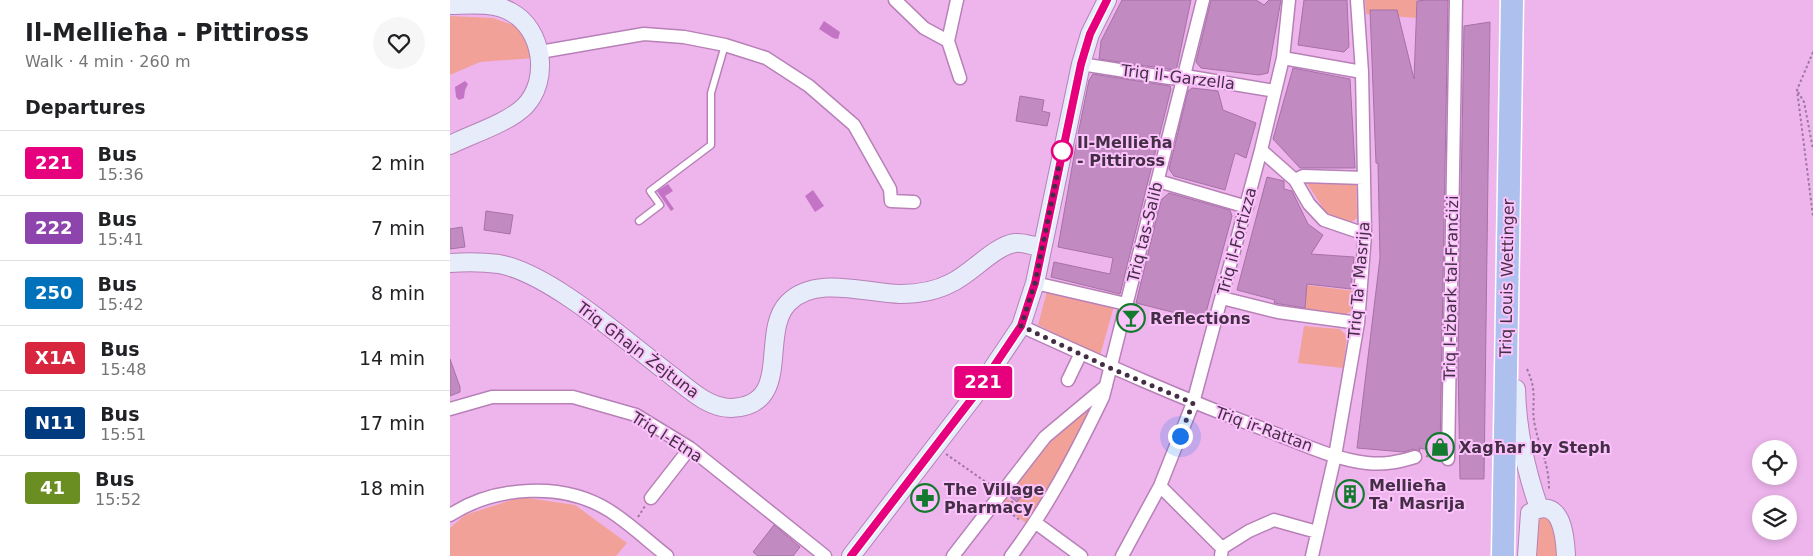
<!DOCTYPE html>
<html lang="en">
<head>
<meta charset="utf-8">
<style>
	body { margin:0; font-family:"DejaVu Sans",sans-serif; background:#f6f6f6; color:#202124; height:100vh; display:flex; flex-direction:column; font-size:19px; white-space:nowrap }
	* { box-sizing:border-box; margin:0 }
	p { font-size:16px; color:#757577 }
	.icon { flex:none; width:28px; height:28px; fill:none; stroke:currentColor; stroke-width:2; stroke-linecap:round; stroke-linejoin:round }
	.map { position:relative; flex:1; overflow:hidden }
	.panel { display:flex; flex-direction:column; background:#fff; width:450px }
	.panel>* { flex:none }
	.badge { padding:0 10px; border-radius:4px; font-size:18px; line-height:32px }
	.fabs { position:absolute; left:1302px; top:440px; display:grid; gap:10px }
	.fabs a { display:grid; place-items:center; width:45px; height:45px; border-radius:50%; background:#fff; box-shadow:0 2px 8px #0003; font-size:25px }
	.you { position:absolute; width:25px; height:25px; margin:-12px; border:4px solid #fff; border-radius:50%; background:#1a73e8; box-shadow:0 0 0 8px #1a73e833 }
	.map>.badge { position:absolute; translate:-50% -50%; box-shadow:0 0 0 2px #fff }
	h2 { padding:0 25px; font-size:19px; line-height:45px }
	.round { display:grid; place-items:center; flex:none; width:52px; height:52px; border-radius:26px; background:#f6f6f6 }
	.head { display:flex; align-items:center; justify-content:space-between; height:85px; padding:0 25px }
	h1 { font-size:24px; font-weight:600; line-height:38px }
	ul { padding:0; list-style:none }
	li { display:flex; align-items:center; gap:15px; height:65px; padding:0 25px; border-top:1px solid #e0e0e0 }
	li div { flex:1 }
	li b { display:block; font-size:19px }
	li em { font-style:normal }
	li .badge { min-width:55px; font-weight:700; text-align:center }
	main { display:flex; flex:1; min-height:0 }
	.map>svg:first-child { display:block }
	.green { fill:#f2a198 }
	.water { fill:#c374c4 }
	.building { fill:#c18ac1; stroke:#a671a6 }
	.lines { fill:none; stroke-linecap:round; stroke-linejoin:round }
	.lane-casing { stroke:#b781b7; stroke-width:9 }
	.street-casing { stroke:#b781b7; stroke-width:15 }
	.secondary-casing { stroke:#b781b7; stroke-width:20 }
	.highway-casing { stroke:#fff; stroke-width:25 }
	.path { stroke:#9e769e; stroke-width:2; stroke-dasharray:2.5 2.5; stroke-linecap:butt }
	.lane { stroke:#fff; stroke-width:6 }
	.street { stroke:#fff; stroke-width:12 }
	.secondary { stroke:#e7ecfa; stroke-width:18 }
	.highway { stroke:#aec1ee; stroke-width:22 }
	.line-casing { stroke:#fff; stroke-width:11 }
	.line { stroke:#e6007e; stroke-width:8 }
	.walk { stroke:#442e45; stroke-width:5; stroke-dasharray:0 9 }
	.stop-dot { fill:#fff; stroke:#e6007e; stroke-width:2.5 }
	.labels { text-anchor:middle; dominant-baseline:central; stroke-width:4; stroke-linejoin:round; paint-order:stroke }
	.street-label { font-size:16px; fill:#442e45; stroke:#fbc2fb }
	.stop-label { font-size:16px; font-weight:bold; fill:#442e45; stroke:#fbc2fb; text-anchor:start }
	.poi-label { font-size:16px; font-weight:bold; fill:#442e45; stroke:#fbc2fb; text-anchor:start }
</style>
</head>
<body>
<main>
<section class="panel">
<div class="head"><div><h1>Il-Mellieħa - Pittiross</h1><p>Walk · 4 min · 260 m</p></div><a class="round"><svg class="icon" aria-label="heart" viewBox="0 0 24 24"><path d="M12 20l-8-8c-3-5 5-10 8-4 3-6 11-1 8 4z"/></svg></a></div>
<h2>Departures</h2>
<ul>
<li><span class="badge" style="background:#e6007e;color:#fff">221</span><div><b>Bus</b><p>15:36</p></div><em>2 min</em></li>
<li><span class="badge" style="background:#8e44ad;color:#fff">222</span><div><b>Bus</b><p>15:41</p></div><em>7 min</em></li>
<li><span class="badge" style="background:#0072bc;color:#fff">250</span><div><b>Bus</b><p>15:42</p></div><em>8 min</em></li>
<li><span class="badge" style="background:#d7263d;color:#fff">X1A</span><div><b>Bus</b><p>15:48</p></div><em>14 min</em></li>
<li><span class="badge" style="background:#003b80;color:#fff">N11</span><div><b>Bus</b><p>15:51</p></div><em>17 min</em></li>
<li><span class="badge" style="background:#6b8e23;color:#fff">41</span><div><b>Bus</b><p>15:52</p></div><em>18 min</em></li>
</ul>
</section>
<div class="map">
<svg width="1363" height="556" viewBox="0 0 1363 556">
	<rect width="100%" height="100%" fill="#eeb5ed"/>
	<!-- green -->
	<path class="green" d="M915 0H967V18L916 14Z
		M0 16 43 18 69 27 84 58 30 62 0 75Z
		M906 179 907 218 900 223 877 214 856 182Z
		M857 285 904 291 901 311 895 315 854 311Z
		M597 291 664 306 650 356 588 325Z
		M854 326 890 329 897 336 893 368 848 363Z
		M648 398 583 515 567 502 573 493 563 486 593 449Z
		M553 495 581 517 576 523 548 502Z
		M71 497 125 505 177 543 166 556H0V528L15 515Z
		M1096 510 1107 522V556H1084V515Z"/>
	<!-- water -->
	<path class="water" d="M374 21 390 32 388 39 383 38 369 29Z
		M15 81 18 84 15 90 14 98 9 100 6 97 5 87Z
		M218 184 223 191 215 196 224 209 221 211 207 191Z
		M363 190 374 206 365 212 355 196Z"/>
	<!-- building -->
	<path class="building" d="M672 0H741L727 67 724 70 649 59 651 41Z
		M761 0H806L814 5 819 0H831L818 73 809 75 751 68 746 62Z
		M854 0H897L899 47 894 52 848 45Z
		M976 0H998L990 452 969 448 970 451 963 449 954 452 907 448 930 258 928 163H926L920 10H947L964 79 967 1Z
		M1040 22 1034 479H1010L1008 360 1014 26Z
		M843 68 900 79 905 168H850L823 139Z
		M643 74 720 86 721 89 670 294 601 277 604 262 660 274 663 258 608 247 627 139 639 80Z
		M742 88 768 91 773 110 806 123 796 158 785 153 775 190 724 176 719 169 738 91Z
		M570 96 594 100 592 111 600 113 597 126 566 121Z
		M817 177 834 181V189L842 191 858 224 873 235 861 254 904 257 901 289 857 284 855 308 824 303 825 300 787 290Z
		M719 193 780 210 782 216 754 320 686 303 711 200Z
		M36 211 63 215 60 234 34 230Z
		M12 227 15 247 0 249V229Z
		M0 359 10 387V392L0 396Z
		M566 488 573 494 567 502 559 496Z
		M896 488 907 491 904 500 893 497Z
		M324 525 350 547 343 556H308L303 552Z"/>
	<g class="lines">
		<defs>
			<path id="lane" d="M189 221 210 205 200 191 261 145V93L275 45"/>
			<path id="street" d="M445 0 474 28 498 41 510 78
				M498 41 507 0
				M90 52 194 34 234 37 275 45 316 58 359 86 404 125 440 189 441 201 464 202
				M833 58 912 72
				M631 64 720 78 733 79 741 77 825 91
				M811 150 845 180 859 204 874 220 915 234
				M845 180 853 176 914 178
				M708 181 797 207
				M585 283 676 304
				M772 298 828 312 908 323
				M571 326C652 363 732 399 816 430 848 442 882 459 917 463 934 465 948 462 965 457
				M618 380 631 353
				M0 409 42 397H123L186 415 240 448 375 556
				M998 459 1006 0
				M710 486 772 548 771 556
				M201 498 240 448
				M0 515C45 486 113 481 160 511 180 524 198 541 217 556
				M586 523 631 556
				M772 548 799 531 824 520 867 532
				M503 556 595 437 656 386
				M561 556C598 507 626 453 653 397L753 0
				M672 556 710 486 743 403 811 150 833 58 839 0
				M862 556 885 456 908 323 915 234 912 72 907 0"/>
			<path id="secondary" d="M0 5C19 5 44 2 61 12 93 29 100 80 75 106 58 123 22 134 0 145
				M0 263C16 262 33 262 49 264 102 274 178 343 222 376 239 389 258 408 281 408 344 406 309 333 338 303 365 275 415 293 450 294 467 294 486 291 501 283 521 274 544 246 565 243 573 242 583 246 591 247
				M1066 389C1067 431 1075 468 1089 508
				M401 556 524 396 571 326 585 283 631 64 640 34 657 0
				M1077 556 1080 513C1111 495 1115 534 1116 556"/>
			<path id="highway" d="M1053 556 1062 0"/>
		</defs>
		<!-- lane casing -->
		<use href="#lane" class="lane-casing"/>
		<!-- street casing -->
		<use href="#street" class="street-casing"/>
		<!-- secondary casing -->
		<use href="#secondary" class="secondary-casing"/>
		<!-- highway casing -->
		<use href="#highway" class="highway-casing"/>
		<!-- path -->
		<path class="path" d="M1363 52 1347 90 1363 216
			M1348 92 1354 102 1363 149
			M1077 369C1089 395 1080 404 1085 426 1090 451 1099 462 1099 490
			M496 454 543 487
			M976 456 986 458
			M561 501 577 513
			M555 509 571 521
			M188 517 195 506"/>
		<!-- lane -->
		<use href="#lane" class="lane"/>
		<!-- street -->
		<use href="#street" class="street"/>
		<!-- secondary -->
		<use href="#secondary" class="secondary"/>
		<!-- highway -->
		<use href="#highway" class="highway"/>
	</g>
	<g class="lines">
		<defs>
			<path id="line" d="M401 556 524 396 571 326 585 283 631 64 640 34 657 0"/>
		</defs>
		<!-- line casing -->
		<use href="#line" class="line-casing"/>
		<!-- line -->
		<use href="#line" class="line"/>
		<!-- walk -->
		<path class="walk" d="M612 151 585 283 571 326 660 368 743 403 730 436"/>
	</g>
	<!-- icons -->
	<defs>
		<symbol id="bar-ring" viewBox="-11 -11 22 22"><circle r="9.5" fill="#fbc2fb" stroke="#147a2d" stroke-width="1.5"/><path d="M-6-5H6L.8 .8V4.5H3.5V6h-7V4.5H-.8V.8Z" fill="#147a2d"/></symbol>
		<symbol id="shop-ring" viewBox="-11 -11 22 22"><circle r="9.5" fill="#fbc2fb" stroke="#147a2d" stroke-width="1.5"/><path d="M-5-2.5h2.3a2.7 3.5 0 0 1 5.4 0H5L5.5 6h-11ZM-1.5-2.5h3a1.5 2.3 0 0 0-3 0Z" fill="#147a2d"/></symbol>
		<symbol id="building-ring" viewBox="-11 -11 22 22"><circle r="9.5" fill="#fbc2fb" stroke="#147a2d" stroke-width="1.5"/><path d="M-4-6H4V6H1V3H-1V6H-4ZM-2.5-4.3h1.7v1.8h-1.7ZM.8-4.3h1.7v1.8H.8ZM-2.5-1h1.7V.8h-1.7ZM.8-1h1.7V.8H.8Z" fill="#147a2d"/></symbol>
		<symbol id="pharmacy-ring" viewBox="-11 -11 22 22"><circle r="9.5" fill="#fbc2fb" stroke="#147a2d" stroke-width="1.5"/><path d="M-2-6h4v4h4v4h-4v4h-4v-4h-4v-4h4Z" fill="#147a2d"/></symbol>
	</defs>
	<g fill-rule="evenodd">
		<use href="#bar-ring" x="665" y="302" width="32" height="32"/>
		<use href="#shop-ring" x="974" y="431" width="32" height="32"/>
		<use href="#building-ring" x="884" y="478" width="32" height="32"/>
		<use href="#pharmacy-ring" x="459" y="482" width="32" height="32"/>
	</g>
	<!-- markers -->
	<circle class="stop-dot" cx="612" cy="151" r="10"/>
	<g class="labels">
		<!-- street labels -->
		<g class="street-label">
			<text transform="translate(728 77) rotate(7)">Triq il-Garzella</text>
			<text transform="translate(695 232) rotate(-76)">Triq tas-Salib</text>
			<text transform="translate(787 241) rotate(-75)">Triq il-Fortizza</text>
			<text transform="translate(1057 278) rotate(-89)">Triq Louis Wettinger</text>
			<text transform="translate(909 280) rotate(-85)">Triq Ta' Masrija</text>
			<text transform="translate(1001 288) rotate(-89)">Triq l-Iżbark tal-Franċiżi</text>
			<text transform="translate(188 350) rotate(37)">Triq Għajn Żejtuna</text>
			<text transform="translate(814 429) rotate(20)">Triq ir-Rattan</text>
			<text transform="translate(217 437) rotate(32)">Triq l-Etna</text>
		</g>
		<!-- stop labels -->
		<g class="stop-label">
			<text x="627" y="142">Il-Mellieħa<tspan x="627" dy="18">- Pittiross</tspan></text>
		</g>
		<!-- poi labels -->
		<g class="poi-label">
			<text x="700" y="318">Reflections</text>
			<text x="1009" y="447">Xagħar by Steph</text>
			<text x="919" y="485">Mellieħa<tspan x="919" dy="18">Ta' Masrija</tspan></text>
			<text x="494" y="489">The Village<tspan x="494" dy="18">Pharmacy</tspan></text>
		</g>
	</g>
</svg>
<div class="fabs">
<a><svg class="icon" aria-label="locate" viewBox="0 0 24 24"><circle cx="12" cy="12" r="6"/><path d="M12 2v4M12 18v4M2 12h4M18 12h4"/></svg></a>
<a><svg class="icon" aria-label="layers" viewBox="0 0 24 24"><path d="M12 4l9 5-9 5-9-5zM3 14l9 5 9-5"/></svg></a>
</div>
<div class="you" style="left:730px;top:436px"></div>
<b class="badge" style="left:533px;top:382px;background:#e6007e;color:#fff">221</b>
</div>
</main>
</body>
</html>
